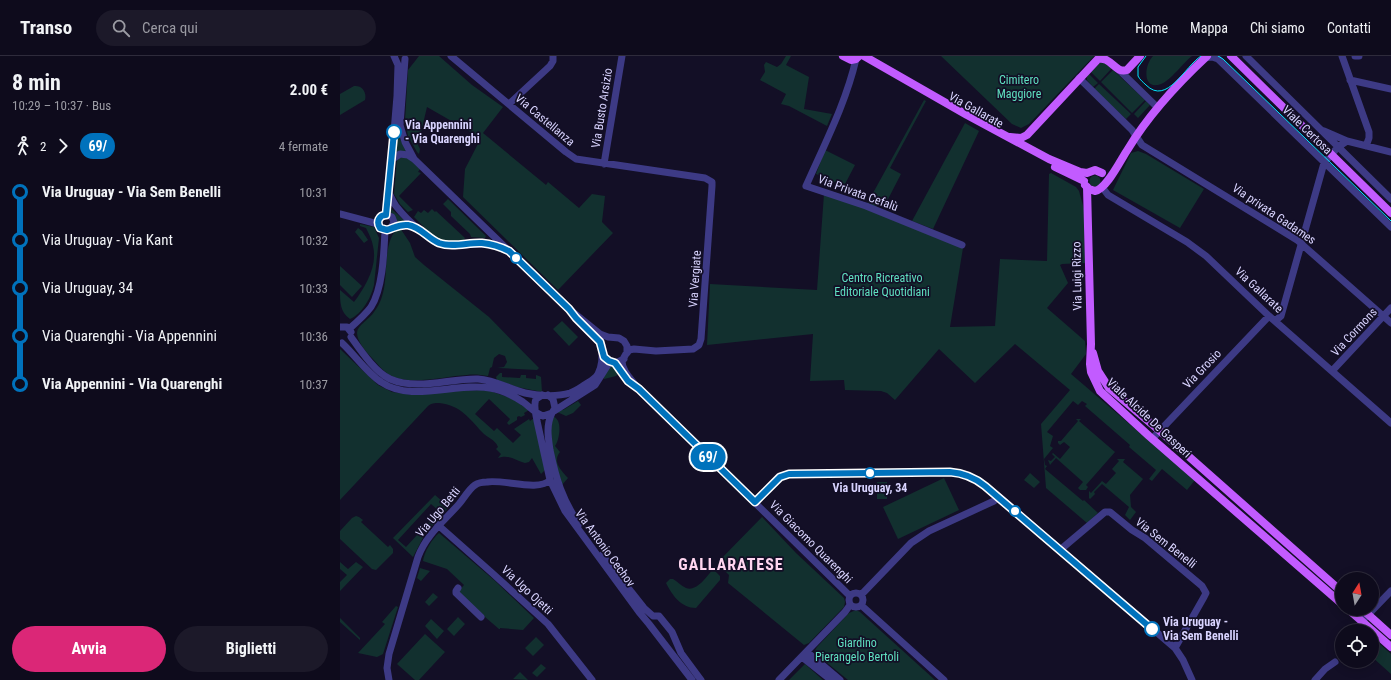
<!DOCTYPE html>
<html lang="it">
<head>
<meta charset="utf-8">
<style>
	body { margin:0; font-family:"Roboto Condensed",sans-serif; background:#1c1929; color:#f1f3f6; height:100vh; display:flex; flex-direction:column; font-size:15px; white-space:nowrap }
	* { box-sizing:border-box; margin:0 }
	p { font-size:13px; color:#9b9ba3 }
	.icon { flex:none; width:22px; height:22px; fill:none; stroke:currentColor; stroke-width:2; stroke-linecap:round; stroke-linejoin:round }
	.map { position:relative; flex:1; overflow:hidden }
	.side { display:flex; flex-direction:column; background:#0e0b1c; width:340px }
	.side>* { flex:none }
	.badge { padding:0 8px; border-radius:13px; font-size:14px; line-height:26px }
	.needle { width:26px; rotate:11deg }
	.tools { position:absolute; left:995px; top:516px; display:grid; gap:8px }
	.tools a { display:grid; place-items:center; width:44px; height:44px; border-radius:50%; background:#0e0b1c; box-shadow:0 2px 10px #0003,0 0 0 1px #2e2b3b; font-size:20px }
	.map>.badge { position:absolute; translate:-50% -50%; box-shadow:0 0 0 2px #fff }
	.legs { display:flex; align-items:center; gap:6px; height:44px; padding:0 12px; font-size:13px }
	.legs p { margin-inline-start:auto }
	.head { display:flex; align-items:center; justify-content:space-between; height:68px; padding:0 12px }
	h1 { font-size:22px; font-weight:700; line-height:30px }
	.button { display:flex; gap:8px; margin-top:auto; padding:8px 12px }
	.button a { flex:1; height:46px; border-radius:24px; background:#db2777; color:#fff; font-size:16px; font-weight:700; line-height:46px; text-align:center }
	.button a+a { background:#1c1929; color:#f1f3f6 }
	ul { padding:0 12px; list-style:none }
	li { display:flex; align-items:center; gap:14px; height:48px; font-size:15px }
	li i { display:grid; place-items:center; width:6px; height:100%; margin:0 5px; background:currentColor }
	li i::after { content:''; width:10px; height:10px; margin:-5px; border:3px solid; border-radius:50%; background:#0e0b1c }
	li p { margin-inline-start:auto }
	li:first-child i { background:linear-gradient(#0000 50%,currentColor 0) }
	li:last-child i { background:linear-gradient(currentColor 50%,#0000 0) }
	header { display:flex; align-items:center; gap:24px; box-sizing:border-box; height:56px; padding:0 20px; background:#0e0b1c; border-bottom:1px solid #2e2b3b }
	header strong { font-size:19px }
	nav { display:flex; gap:22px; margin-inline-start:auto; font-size:14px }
	.search { width:280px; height:36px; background:#1c1929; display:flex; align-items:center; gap:10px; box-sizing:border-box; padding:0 14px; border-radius:22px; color:#9b9ba3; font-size:15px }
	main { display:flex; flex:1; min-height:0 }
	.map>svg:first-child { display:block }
	.green { fill:#12302f; fill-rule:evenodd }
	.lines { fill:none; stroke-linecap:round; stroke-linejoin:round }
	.minor { stroke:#3d3a85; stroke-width:7 }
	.major { stroke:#c25bff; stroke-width:8 }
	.tram { stroke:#00e5ff; stroke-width:1 }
	.line-1-casing { stroke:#fff; stroke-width:9 }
	.line-1 { stroke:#0072bc; stroke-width:6 }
	.stop-1-dot { fill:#fff; stroke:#0072bc; stroke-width:2 }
	.labels { text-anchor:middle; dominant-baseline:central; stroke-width:3.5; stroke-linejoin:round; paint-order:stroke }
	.park-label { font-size:12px; fill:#5fe0c0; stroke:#130f26 }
	.street-label { font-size:12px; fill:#d9d4ff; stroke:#130f26 }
	.stop-label { font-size:12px; font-weight:bold; fill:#d9d4ff; stroke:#130f26; text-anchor:start }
	.district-label { font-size:16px; font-weight:bold; letter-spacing:1px; fill:#ffd6f0; stroke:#130f26 }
</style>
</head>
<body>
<header>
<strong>Transo</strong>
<div class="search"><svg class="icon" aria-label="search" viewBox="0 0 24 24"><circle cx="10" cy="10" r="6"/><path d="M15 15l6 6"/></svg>Cerca qui</div>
<nav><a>Home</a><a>Mappa</a><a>Chi siamo</a><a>Contatti</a></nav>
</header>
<main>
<section class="side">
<div class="head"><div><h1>8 min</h1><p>10:29 – 10:37 · Bus</p></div><b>2.00 €</b></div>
<div class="legs"><svg class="icon" aria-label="walk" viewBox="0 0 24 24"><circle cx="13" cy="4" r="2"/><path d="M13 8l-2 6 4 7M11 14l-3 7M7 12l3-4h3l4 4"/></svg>2<svg class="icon" aria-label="forward" viewBox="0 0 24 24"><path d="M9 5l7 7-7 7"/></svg><b class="badge" style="background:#0072bc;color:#fff">69/</b><p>4 fermate</p></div>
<ul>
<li><i style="color:#0072bc"></i><b>Via Uruguay - Via Sem Benelli</b><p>10:31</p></li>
<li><i style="color:#0072bc"></i><span>Via Uruguay - Via Kant</span><p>10:32</p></li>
<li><i style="color:#0072bc"></i><span>Via Uruguay, 34</span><p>10:33</p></li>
<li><i style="color:#0072bc"></i><span>Via Quarenghi - Via Appennini</span><p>10:36</p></li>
<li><i style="color:#0072bc"></i><b>Via Appennini - Via Quarenghi</b><p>10:37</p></li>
</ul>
<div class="button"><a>Avvia</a><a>Biglietti</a></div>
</section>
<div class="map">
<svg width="1051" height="624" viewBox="0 0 1051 624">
	<rect width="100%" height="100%" fill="#130f26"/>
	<!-- green -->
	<path class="green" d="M79 0H99L132 29 163 51 143 77 206 129 208 126 239 152 252 138 265 140 262 166 273 177 218 234 123 141 125 113 141 82 87 51 78 89 80 93 79 98 77 96 68 80 65 64 68 14Z
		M446 0H451L446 9 469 21 464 53 492 58 487 70 449 50 441 48 446 38 420 24 425 16 424 9 426 6 437 11 441 8Z
		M601 0H754L689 68 681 72 672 68Z
		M813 0H852C844 6 830 25 821 28 802 35 804 9 813 0Z
		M765 6 772 12 760 25 751 16 760 7Z
		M773 14 805 44 792 57 761 26Z
		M749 18 758 27 753 31 747 24V21Z
		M759 28 791 58 786 63 754 33Z
		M14 30C22 29 27 36 25 44L0 59V38Z
		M584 44 586 45 550 112 561 118 545 149 538 147 536 152 527 148Z
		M806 45 810 49 798 62 794 58Z
		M625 67 639 75 593 173 572 165Z
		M57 72 61 85 66 95 54 100Z
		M485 94 515 109 504 130 476 118Z
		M798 95 806 98 864 133 840 172 773 134 791 97Z
		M66 100 80 113 78 116 81 117 59 140 73 154 68 156 60 148 54 138 57 103Z
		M711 117 736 131 739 135 744 153 745 207 722 208 720 209 728 227 707 252 745 285 746 298 731 318 855 424 847 434 822 413 812 425 809 423 816 414 789 391 790 389 745 350 747 348 742 345 738 349 733 345 707 376 713 380 710 390 713 392 704 403 705 409 707 410 705 413 743 445 744 444 758 457 747 467 706 432 701 368 730 334 675 288 635 327 599 293 555 344 547 337 541 335 505 334 504 324 470 325 473 278 367 289 370 228 477 234 484 138 525 152 623 192 610 271 655 270 660 203 707 205 709 118Z
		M749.5 125a5.5 5.5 0 1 1 11 0a5.5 5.5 0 1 1-11 0Z
		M108 143 146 180 145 182 131 181 130 178 111 160V156L103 148Z
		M48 150 64 164V166L57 168 49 156Z
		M92 153 95 156 96 155 125 182 123 185H104L93 180 74 161 78 155 81 157 84 154 88 157Z
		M20 168 34 171 39 182 34 229C31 242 22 258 10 263 0 256 0 246 0 234L14 246C25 231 38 210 33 190 32 184 29 178 26 172L20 170Z
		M18 172 22 175 28 184 24 187 15 176Z
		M60 172 70 187 75 201 84 209 149 261 199 312 197 314 158 312H157L164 311 167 306 165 300 159 298 154 302 152 311 150 312 148 320C141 319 134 318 127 319 104 320 69 331 48 318 42 314 36 306 31 301 26 296 17 285 17 277 17 269 30 263 34 256 41 247 44 236 45 225 47 211 45 178 60 172Z
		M0 210 22 230 12 241 0 229Z
		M222 265 238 281 229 290 213 273Z
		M0 293 38 329 52 336 74 339 117 335 142 334 150 335 171 342 189 354 184 357 185 359 181 361 179 360 177 361V364L169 369 167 367 170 363 149 343 135 358 154 375 157 372 173 387 181 379 174 373 189 363 190 365 194 362 205 414 201 418 192 402 189 406 185 407C175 404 169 398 158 402L161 398 156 393 158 391C155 383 147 382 142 376 129 362 120 349 99 347 94 347 92 347 88 350L0 444Z
		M269 310H273L279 317 276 320 264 323 263 321Z
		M160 317H162V321L180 322 181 319H186V322L196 323V319L199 320 201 321 202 336 177 331 157 324 156 321Z
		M238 345 241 349 233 357 226 360 217 356 220 353 223 354Z
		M213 360C216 362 217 363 218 365 221 371 219 385 215 390L220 396C212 406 221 414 228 422L222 429 216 414 210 375Z
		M736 363H741L739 365 775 396 746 429 748 431 746 434H740L738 432 743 426 716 402 710 409 708 404 711 405 715 401 712 398 713 397 720 403 730 391 724 386 720 389 718 387V385H721L738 365Z
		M777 403H785L783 406 803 423 790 439 791 451 796 456 790 464 785 459 789 451 762 428 754 436 755 438 750 443 749 442V435L751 437 762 425 766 428 776 417 772 413 779 405Z
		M690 417 700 426 694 432 684 424Z
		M604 422 619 454 558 483 543 451Z
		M537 426H547V443H537Z
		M95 439 109 451 85 478 73 501 53 482ZM91 448 99 455 66 491 58 484Z
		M16 460 19 461 23 464 21 466 48 491 50 489 53 493V497L36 514 32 513 0 483V475L12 462Z
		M422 461 456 497 504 542 505 546 504 551 469 587 464 589 388 527 389 519 377 507Z
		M99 477 154 524 194 562 183 574 160 572V573H159L117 537 124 529 107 513 83 505C84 496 92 483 99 477Z
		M0 506 8 513 16 506 23 511 0 535V526L7 519 0 513Z
		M80 512 90 515 81 525 77 522Z
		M373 513 380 520V524L356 552C341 552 332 539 326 527L330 523H333C337 525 341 530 346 532 357 536 367 520 373 513Z
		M93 537 98 541 89 550 85 546Z
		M56 550 58 551 43 598 37 601 18 597 45 568 42 566Z
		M516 554 520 556 595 624H508L486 606H483L478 602 474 596 477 591 509 557Z
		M118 561 125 568 114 580 107 573Z
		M0 562 20 582V584L0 566Z
		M91 563 104 575 97 583 85 570Z
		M85 578 105 596 79 624H75L57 608Z
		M196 581 204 589 193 600 185 592Z
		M1032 581 1051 598V618L1032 601Z
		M201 608 206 612 197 621 192 617Z
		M465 608 483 624H449Z
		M180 616 188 624 173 623Z"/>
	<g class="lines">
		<!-- minor -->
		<path class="minor" d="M111 0 226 96 236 103 365 122 372 126V130L361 283 359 289 353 293 316 295 294 293 289 294 287 297
			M906 0 1051 143
			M1002 0 1029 76V82L1026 90
			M1015 0H1019
			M864 2 872 1 878 3 1051 171
			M65 3 60 69 65 86 74 103
			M516 3C506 47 484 89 466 130L526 150 622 189
			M778 13 817 51
			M739 22 792 74 802 89 957 184 1051 267
			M1010 24 1051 33
			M169 48 210 10 213 5V0
			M984 75 1007 85 1051 96
			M51 104 60 98 68 99 74 103 229 253 260 278 268 281 279 282 284 285 287 290V296L282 305C282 315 291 323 297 331L510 540
			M264 108 282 0
			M762 131 768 139 847 186 866 200 929 260 1051 367
			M49 137C51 141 53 146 56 150 66 163 91 187 107 189 130 191 142 183 165 193
			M0 158 38 168
			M47 159 57 40 58 9 54 0
			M51 172 54 166 52 161 47 159 41 160C39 163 37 166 39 169 43 180 55 169 62 169 66 168 71 170 75 171
			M935 265 941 260 984 107 998 91 1007 85
			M0 271H7L11 276
			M9 273C17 266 25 259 31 251 43 232 44 196 45 174
			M11 281C21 295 35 316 50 323 78 335 110 322 138 323 155 324 169 333 185 337 198 340 217 341 230 337 236 335 241 331 246 328 251 325 255 323 258 318 263 308 262 299 262 289L242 269
			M2 287C15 299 26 316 41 326 71 347 116 326 150 332 162 334 174 340 183 346 190 351 195 357 203 360L212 357 215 352 213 343 208 339
			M992 315 1051 252
			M202 339 196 343C193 350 196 358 197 365L210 424 225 455 299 556 309 568 352 624
			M214 355 255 329 269 307 278 306 284 303
			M212 357C206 369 208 381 210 394 216 423 222 443 239 468
			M812 383 929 260
			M415 446 440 421 449 418 610 416C630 417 643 428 658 440L835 592 843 604 852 624
			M98 469 151 516 208 568 252 624
			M720 494 765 456H770L792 474 805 482 862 530 866 537 864 541 835 592
			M262 499 304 552 313 560H319L332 576 341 597 361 624
			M118 532 116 535V537L141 561
			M509 544a7 7 0 1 1 14 0a7 7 0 1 1-14 0Z
			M521 539 571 487 589 475 654 445 658 440
			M521 549 604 624
			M1022 565 1051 535
			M467 596 500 624
			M462 601 491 624
			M49 624 47 612 49 598 78 501C86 479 104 465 119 448 124 442 129 433 135 429 138 427 144 426 147 426 163 423 199 436 210 424
			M439 624 505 556 510 549
			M975 624 985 613 995 606"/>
		<!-- major -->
		<path class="major" d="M503 0 511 4 516 3 519 0
			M524 0 627 59 709 103 740 116 747 117 755 114 762 117
			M891 0 1051 157
			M670 81 681 82 687 79 758 3C771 0 775 18 787 14L800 0
			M715 111 744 125
			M745 129 749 133 755 135C767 133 781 103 788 93 809 58 837 28 867 0
			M747 131 751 288 750 308 751 316 760 335 809 380 1002 548
			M753 297 758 315 769 332 820 375 1002 536
			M1008 553 1051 591
			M1022 553 1051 579"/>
		<!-- tram -->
		<path class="tram" d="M806 0 798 11V20C800 24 803 26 806 29 827 50 845 10 861 0
			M878 0 883 3 1051 165"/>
	</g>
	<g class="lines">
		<defs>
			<path id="line-1" d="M54 76 46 159C39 159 36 166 40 172L47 174C54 172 59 168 68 169 81 171 87 182 99 187 113 192 129 186 142 187 152 188 161 191 169 195L229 253 236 262 260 286 264 301 269 305 275 307 288 325 299 333 415 446 440 421 449 418 610 416C623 417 634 421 645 430L812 573"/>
		</defs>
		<!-- line-1 casing -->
		<use href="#line-1" class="line-1-casing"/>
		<!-- line-1 -->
		<use href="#line-1" class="line-1"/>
	</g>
	<!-- markers -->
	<g class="stop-1-dot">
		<circle cx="54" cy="76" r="7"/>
		<circle cx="176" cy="202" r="5"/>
		<circle cx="530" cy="417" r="5"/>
		<circle cx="675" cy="455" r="5"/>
		<circle cx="812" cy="573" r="7"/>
	</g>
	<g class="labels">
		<!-- park labels -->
		<g class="park-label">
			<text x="679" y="24">Cimitero<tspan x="679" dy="14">Maggiore</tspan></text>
			<text x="542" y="222">Centro Ricreativo<tspan x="542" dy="14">Editoriale Quotidiani</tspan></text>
			<text x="517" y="587">Giardino<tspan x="517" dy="14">Pierangelo Bertoli</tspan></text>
		</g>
		<!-- street labels -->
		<g class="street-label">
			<text transform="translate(262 52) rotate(-81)">Via Busto Arsizio</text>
			<text transform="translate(636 54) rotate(29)">Via Gallarate</text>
			<text transform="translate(205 64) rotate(40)">Via Castellanza</text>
			<text transform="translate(967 74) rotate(44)">Viale Certosa</text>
			<text transform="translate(518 137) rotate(20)">Via Privata Cefalù</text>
			<text transform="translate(934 158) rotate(34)">Via privata Gadames</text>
			<text transform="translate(737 220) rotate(-91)">Via Luigi Rizzo</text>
			<text transform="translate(355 223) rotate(-86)">Via Vergiate</text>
			<text transform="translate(919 234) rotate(43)">Via Gallarate</text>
			<text transform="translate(1014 276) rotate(-47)">Via Cormons</text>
			<text transform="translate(862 313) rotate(-46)">Via Grosio</text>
			<text transform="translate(809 362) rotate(43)">Viale Alcide De Gasperi</text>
			<text transform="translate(98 456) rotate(-50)">Via Ugo Betti</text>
			<text transform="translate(471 486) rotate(45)">Via Giacomo Quarenghi</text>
			<text transform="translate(826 487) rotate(38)">Via Sem Benelli</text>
			<text transform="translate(265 492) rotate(54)">Via Antonio Cechov</text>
			<text transform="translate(187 534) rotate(43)">Via Ugo Ojetti</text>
		</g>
		<!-- stop labels -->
		<g class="stop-label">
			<text x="65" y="69">Via Appennini<tspan x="65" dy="14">- Via Quarenghi</tspan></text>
			<text x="530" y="432" text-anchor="middle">Via Uruguay, 34</text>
			<text x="823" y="566">Via Uruguay -<tspan x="823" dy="14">Via Sem Benelli</tspan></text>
		</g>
		<!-- district labels -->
		<g class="district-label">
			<text x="391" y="508">GALLARATESE</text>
		</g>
	</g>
</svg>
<div class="tools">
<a><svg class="needle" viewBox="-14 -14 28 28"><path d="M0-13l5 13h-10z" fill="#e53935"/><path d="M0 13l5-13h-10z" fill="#9b9ba3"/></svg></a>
<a><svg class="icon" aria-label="locate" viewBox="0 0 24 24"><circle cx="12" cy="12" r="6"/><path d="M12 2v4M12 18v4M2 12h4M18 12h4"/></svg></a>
</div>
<b class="badge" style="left:368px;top:401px;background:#0072bc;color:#fff">69/</b>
</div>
</main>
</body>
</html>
